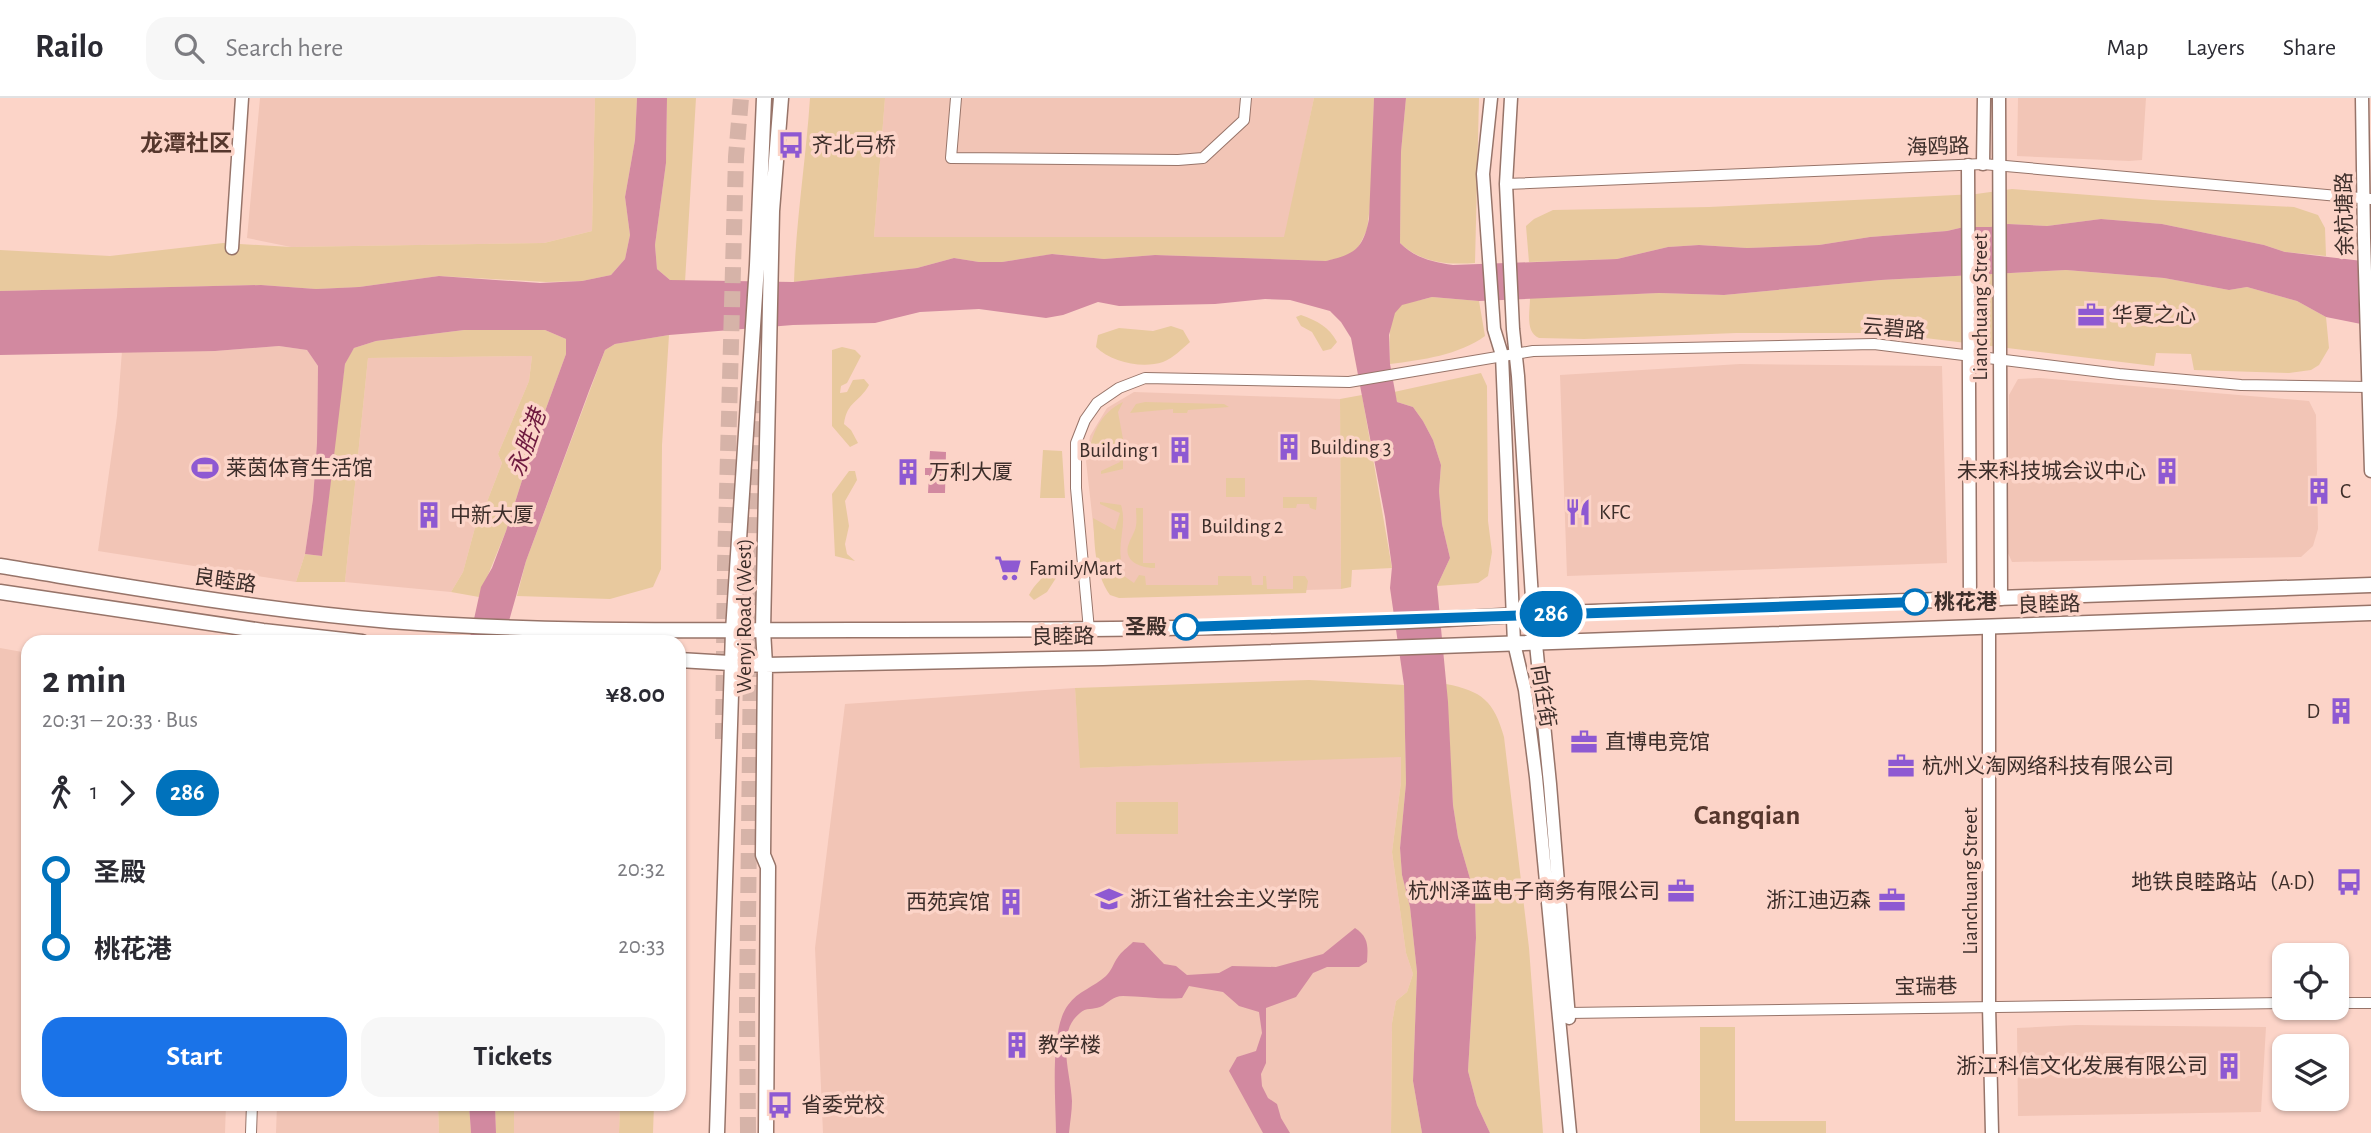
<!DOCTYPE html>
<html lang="en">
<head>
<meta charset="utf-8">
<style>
	body { margin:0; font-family:"Alegreya Sans","Noto Sans SC",sans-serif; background:#f7f7f7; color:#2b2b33; height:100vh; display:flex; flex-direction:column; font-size:26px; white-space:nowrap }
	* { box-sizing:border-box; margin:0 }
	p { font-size:23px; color:#7c7c81 }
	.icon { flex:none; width:38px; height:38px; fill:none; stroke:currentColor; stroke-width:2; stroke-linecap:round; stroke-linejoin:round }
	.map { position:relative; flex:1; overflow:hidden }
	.panel { position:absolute; left:21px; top:537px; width:665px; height:476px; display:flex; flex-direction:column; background:#fff; border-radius:21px; box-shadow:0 2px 5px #0004 }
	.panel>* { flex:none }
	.badge { padding:0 14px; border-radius:23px; font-size:24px; line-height:46px }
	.buttons { position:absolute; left:2272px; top:845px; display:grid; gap:14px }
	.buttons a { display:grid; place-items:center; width:77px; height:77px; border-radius:14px; background:#fff; box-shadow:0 2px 5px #0004; font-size:35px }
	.map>.badge { position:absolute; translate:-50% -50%; box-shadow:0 0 0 4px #fff }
	.legs { display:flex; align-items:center; gap:10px; height:77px; padding:0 21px; font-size:23px }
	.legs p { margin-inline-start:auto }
	.summary { display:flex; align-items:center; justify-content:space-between; height:119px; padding:0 21px }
	h1 { font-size:38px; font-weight:700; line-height:52px }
	.cta { display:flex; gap:14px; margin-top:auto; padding:14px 21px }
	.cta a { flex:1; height:80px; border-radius:21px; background:#1a73e8; color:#fff; font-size:28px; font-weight:700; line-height:80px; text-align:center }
	.cta a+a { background:#f7f7f7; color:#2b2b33 }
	ul { padding:0 21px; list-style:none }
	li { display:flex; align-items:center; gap:24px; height:77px; font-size:26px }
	li i { display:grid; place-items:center; width:10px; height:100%; margin:0 9px; background:currentColor }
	li i::after { content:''; width:18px; height:18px; margin:-9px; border:5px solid; border-radius:50%; background:#fff }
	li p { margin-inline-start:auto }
	li:first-child i { background:linear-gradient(#0000 50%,currentColor 0) }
	li:last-child i { background:linear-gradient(currentColor 50%,#0000 0) }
	header { display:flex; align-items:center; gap:42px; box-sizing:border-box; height:98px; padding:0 35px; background:#fff; border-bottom:2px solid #e1e1e2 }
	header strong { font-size:33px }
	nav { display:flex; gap:38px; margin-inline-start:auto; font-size:24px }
	.search { width:490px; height:63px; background:#f7f7f7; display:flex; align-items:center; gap:18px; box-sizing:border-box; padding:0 24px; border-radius:21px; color:#7c7c81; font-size:26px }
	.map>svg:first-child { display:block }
	.built { fill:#f2c5b6 }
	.green { fill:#e8c99e }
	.water { fill:#d289a0 }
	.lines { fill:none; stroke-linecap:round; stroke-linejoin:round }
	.trunk-tunnel { stroke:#d6b3a8; stroke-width:16; stroke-dasharray:16 8; stroke-linecap:butt }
	.minor-casing { stroke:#977469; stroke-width:12 }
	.tertiary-casing { stroke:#977469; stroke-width:15 }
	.secondary-casing { stroke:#977469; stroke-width:15 }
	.primary-casing { stroke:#977469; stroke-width:17 }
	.minor { stroke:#fff; stroke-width:10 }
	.tertiary { stroke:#fff; stroke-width:12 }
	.secondary { stroke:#fff; stroke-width:12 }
	.primary { stroke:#fff; stroke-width:14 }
	.line-1-casing { stroke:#fff; stroke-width:16 }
	.line-1 { stroke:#0072bc; stroke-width:10 }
	.stop-1-dot { fill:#fff; stroke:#0072bc; stroke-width:3.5 }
	.labels { text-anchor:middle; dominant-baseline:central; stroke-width:7; stroke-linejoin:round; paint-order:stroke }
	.poi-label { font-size:21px; fill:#3d2e2a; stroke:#fcd4c8; text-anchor:start }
	.street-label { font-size:21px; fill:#3d2e2a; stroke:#fcd4c8 }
	.stop-label { font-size:21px; font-weight:bold; fill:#3d2e2a; stroke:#fcd4c8; text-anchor:start }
	.neighbourhood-label { font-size:23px; font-weight:bold; fill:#56372d; stroke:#fcd4c8 }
	.water-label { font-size:23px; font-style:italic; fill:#6f1a3f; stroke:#fcd4c8 }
	.district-label { font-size:28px; font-weight:bold; fill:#56372d; stroke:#fcd4c8 }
</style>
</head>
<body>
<header>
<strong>Railo</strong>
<div class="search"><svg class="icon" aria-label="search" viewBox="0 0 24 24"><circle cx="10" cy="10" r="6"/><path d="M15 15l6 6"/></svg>Search here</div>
<nav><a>Map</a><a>Layers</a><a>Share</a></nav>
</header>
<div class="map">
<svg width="2371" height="1035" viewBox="0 0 2371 1035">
	<rect width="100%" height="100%" fill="#fcd4c8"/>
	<!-- built -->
	<path class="built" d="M260 0H595L592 133 544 145 291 149 247 140Z
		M885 0H1314L1285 139H874Z
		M2018 0H2146L2142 62 2129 63 2017 58Z
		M279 248 307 252 318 268 317 345 313 401 305 456 296 484 98 453 117 318 122 253H215Z
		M532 258 529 283 498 356 502 365 485 409 480 411 463 474 451 494 345 484 368 260Z
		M1740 266 1942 268 1947 465 1567 478 1560 277Z
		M2040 280 2309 303 2316 317 2318 431 2313 448 2301 459 2012 464 2007 453 2009 297 2018 281Z
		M1134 294 1340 301 1341 491 1115 497 1098 469 1086 363 1090 338 1107 310Z
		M0 550 28 555V1006H226L225 1035H0Z
		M1075 590 1081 670 1401 658V684L1392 754 1406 855 1413 876 1407 894 1396 903 1392 925 1391 1035H823L815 850 845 606Z
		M2076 927 2266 929 2261 1014 2018 1018 2017 930Z
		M277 1006H438L439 1035H276Z
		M514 1006H620L619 1035H514Z"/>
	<!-- green -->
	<path class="green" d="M595 0H637L635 42 625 99 630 137 625 161 611 177 582 183 546 184 439 178 359 189 316 191 261 187 0 193V152L110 158 223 145 291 149 544 145 592 133Z
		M667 0H696L685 184 670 182 657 171 655 147 666 65Z
		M810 0H885L874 139H1284L1314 0H1374L1371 100 1367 132 1359 148 1349 158 1326 163 1155 157 1104 161 1053 156 1002 164H979L954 160 917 170 794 184C796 122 806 61 810 0Z
		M1406 0H1479L1475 165C1447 167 1421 165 1400 145L1401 54Z
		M2012 91 2153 102 2294 109 2318 117 2325 130 2326 158 2285 154 2264 147 2162 126 2101 121 2047 128 2008 126 1990 129H1964L1947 133 1870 139 1819 147 1747 150 1699 147 1668 149 1617 161 1529 164 1526 128 1534 121 1553 112 1709 109 1976 96Z
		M2066 172 2164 180 2229 192 2247 189 2297 203 2326 219 2329 250 2319 267 2311 272 2289 275 2194 272 2191 256 2156 255 2154 268 1884 235H1736L1584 241 1539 240C1525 234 1530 214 1530 200L1659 195 1724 197 1881 182Z
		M1432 199 1479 203 1485 238C1459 257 1422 262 1390 266 1390 251 1386 214 1403 206 1411 203 1423 202 1432 199Z
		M1301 217C1318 223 1329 229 1337 244L1331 251 1323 253 1312 234 1301 228 1296 219Z
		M1171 228 1183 232 1190 244C1182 251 1173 260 1163 264 1142 271 1111 264 1096 249L1098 237 1119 230 1153 233Z
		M464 232H545L566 241V256L537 335 506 433 479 499 451 494 463 474 480 411 485 409 502 365 498 356 529 283 532 258 368 260 345 484H296L305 456 322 458 339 307 345 266 350 256 354 250 376 243Z
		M669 237 662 347 661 471 653 489 610 501 517 498 526 463 605 252 615 246Z
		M842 249 855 252 861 258 847 285 841 288 840 295 847 294 853 282 864 281 869 287C859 305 847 303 844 326L851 332 858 345 850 349 832 328V252Z
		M1481 275 1487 288 1488 423 1492 454 1488 478 1478 485 1437 488 1450 460 1442 426 1439 393 1441 367 1433 342 1423 323 1413 309 1397 304 1394 294Z
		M1362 297 1392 470 1352 472 1351 489 1341 491 1340 301Z
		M1123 304 1118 314 1123 341V371L1101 376V373L1120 364 1115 347 1087 362C1092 336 1099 316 1123 304Z
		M1145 304 1224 306 1229 309 1188 312 1187 315H1173V311L1130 315 1136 306Z
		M1043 352 1062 353 1065 400H1040Z
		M849 373H855L857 382 845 403 849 428 845 446 847 456 855 463 835 458 832 396Z
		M1226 380H1245V399H1226Z
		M1283 399H1317L1316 412 1310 410 1309 406H1297L1296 410H1283Z
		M1100 404 1121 407C1127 425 1118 443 1121 461L1113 465 1117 473 1134 485 1139 477 1145 478 1146 487H1218V478H1251L1252 487H1263V478H1266L1267 491H1293V478H1305L1308 483 1306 495 1119 500 1110 497C1094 474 1095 447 1093 420L1115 432 1120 415 1100 406Z
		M1136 410H1143V465H1155V470C1143 470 1124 465 1128 448 1130 441 1135 434 1136 428 1137 422 1136 415 1136 410Z
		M1050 469 1056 480 1047 494 1034 502 1029 497C1035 485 1044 480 1050 469Z
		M1309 582 1404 587 1406 685 1400 750 1402 777 1410 809 1417 874 1413 983 1422 1035H1391L1392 925 1396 903 1407 894 1413 876 1406 855 1392 754 1401 684V659L1080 670 1075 590Z
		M1446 586C1482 593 1494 603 1504 639L1529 850 1543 1035H1490L1477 1007 1468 973 1476 840 1475 798 1458 739 1453 707Z
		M1116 704H1178V736H1116Z
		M1700 929H1735V1023H1826V1035H1700Z
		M438 1006H469L471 1035H439Z
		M495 1006H514V1035H496Z
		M620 1006H654L653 1035H619Z"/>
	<!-- water -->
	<path class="water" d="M637 0H667L666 65 655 147 657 171 670 182 793 184 917 170 954 160 979 164H1002L1052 156 1104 161 1155 157 1326 163C1354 156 1363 152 1369 121L1374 0H1406L1401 54 1400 145C1415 160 1432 164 1453 167L1617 161 1668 149 1699 147 1747 150 1819 147 1870 139 1947 133 1964 129H1990L2008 126 2047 128 2101 121 2162 126 2264 147 2285 154 2371 164V228L2326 219 2297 203 2247 189 2229 192 2164 180 2066 172 1881 182 1724 197 1659 195 1479 203 1432 199 1402 207 1395 215 1389 237 1390 266 1397 304 1413 309 1423 323 1433 342 1441 367 1439 393 1442 426 1450 460 1437 488 1448 604 1453 707 1458 739 1475 798 1476 840 1468 973 1477 1007 1490 1035H1422L1413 983 1417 874 1410 809 1402 777 1400 750 1406 685 1404 587 1390 490 1392 469 1385 419 1351 240 1341 224 1330 213 1290 202 1265 201 1215 206 1119 208 1098 204 1063 217 1046 220 979 211 920 214 875 225 793 227 669 237 615 246 605 252 589 293 526 463 503 544H469L481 489 492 470 506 433 537 335 566 256V241L545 232H464L376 243 354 250 345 266 322 458 305 456 313 401 317 345 318 268 307 252 279 248 215 253 0 257V193L261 187 316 191 359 189 439 178 540 185 582 183 611 177 625 161 630 137 625 99 635 42Z
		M930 353 946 354 945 395H928L929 377H925V370H929Z
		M1355 830C1369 839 1368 849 1367 864L1359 869H1327L1313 875 1296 899 1266 910V965L1261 976 1262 988 1268 1000 1277 1006 1281 1020 1290 1035H1263L1229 973 1237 959 1256 953 1262 935 1259 914 1239 908 1223 894 1189 888 1182 900C1162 902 1143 898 1123 898 1112 898 1109 905 1100 909 1093 912 1086 909 1080 915 1055 935 1071 976 1072 1003 1072 1013 1070 1024 1069 1035H1056C1056 1004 1049 932 1068 907 1078 893 1094 889 1106 878 1112 872 1113 866 1118 859 1121 854 1128 849 1133 844L1144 845 1164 866 1176 868 1187 877 1219 875 1232 868 1276 869 1323 856Z
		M469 1006H495L496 1035H471Z"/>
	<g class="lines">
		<!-- trunk-tunnel -->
		<path class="trunk-tunnel" d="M723 641 725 469 736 59 741 0
			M748 1035 747 908 754 303"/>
		<defs>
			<path id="minor" d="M956 0 951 60 1178 62 1203 60 1244 22 1246 0
				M1506 86 1983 66 2371 101
				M1089 532 1076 390V345L1085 322 1097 305 1119 290 1145 280 1349 284 1533 253 1874 246 2119 276 2241 287 2369 289
				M262 544 263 533
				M2336 905H2371
				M1568 915 2284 905
				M251 1035 252 1006"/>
			<path id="tertiary" d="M1491 0 1483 76 1494 231 1502 257 1514 545 1525 592 1536 679 1570 1035
				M1511 0 1506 86 1513 231 1518 278 1533 516 1550 686 1569 920
				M1999 0 2001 501
				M1983 66 1984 0
				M1968 67 1970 502
				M232 150 242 0
				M1989 530V908L1992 1035"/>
			<path id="secondary" d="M2362 0 2364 140 2371 373"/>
			<path id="primary" d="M0 468C130 489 259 512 390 523 544 535 699 532 853 532 1080 532 1307 531 1533 516L2371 487
				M0 494 263 533 362 544
				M679 562 765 567 1103 560 2371 515
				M717 1035 733 533 757 167 764 0
				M766 1035 768 769 763 757 765 567 763 532 772 113 781 0"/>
		</defs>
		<!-- minor casing -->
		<use href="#minor" class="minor-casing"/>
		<!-- tertiary casing -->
		<use href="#tertiary" class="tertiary-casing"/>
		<!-- secondary casing -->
		<use href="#secondary" class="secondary-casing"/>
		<!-- primary casing -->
		<use href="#primary" class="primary-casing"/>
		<!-- minor -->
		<use href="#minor" class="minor"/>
		<!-- tertiary -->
		<use href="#tertiary" class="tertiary"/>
		<!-- secondary -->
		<use href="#secondary" class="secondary"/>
		<!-- primary -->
		<use href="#primary" class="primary"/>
	</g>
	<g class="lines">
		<defs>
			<path id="line-1" d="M1186 529 1915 504"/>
		</defs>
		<!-- line-1 casing -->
		<use href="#line-1" class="line-1-casing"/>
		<!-- line-1 -->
		<use href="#line-1" class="line-1"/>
	</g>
	<!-- icons -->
	<defs>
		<symbol id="bus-bare" viewBox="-9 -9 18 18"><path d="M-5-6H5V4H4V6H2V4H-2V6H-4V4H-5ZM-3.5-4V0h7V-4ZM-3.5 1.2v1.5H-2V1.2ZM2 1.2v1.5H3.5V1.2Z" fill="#8e59d2" stroke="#fcd4c8" stroke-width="2.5" paint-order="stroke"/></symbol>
		<symbol id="office-bare" viewBox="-9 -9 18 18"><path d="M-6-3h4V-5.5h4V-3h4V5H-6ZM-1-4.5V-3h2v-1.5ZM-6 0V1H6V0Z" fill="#8e59d2" stroke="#fcd4c8" stroke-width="2.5" paint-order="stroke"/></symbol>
		<symbol id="building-bare" viewBox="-9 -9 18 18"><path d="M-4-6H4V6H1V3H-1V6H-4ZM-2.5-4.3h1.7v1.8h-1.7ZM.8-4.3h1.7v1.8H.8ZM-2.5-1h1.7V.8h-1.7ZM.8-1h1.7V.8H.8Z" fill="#8e59d2" stroke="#fcd4c8" stroke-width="2.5" paint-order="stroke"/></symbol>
		<symbol id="stadium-bare" viewBox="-9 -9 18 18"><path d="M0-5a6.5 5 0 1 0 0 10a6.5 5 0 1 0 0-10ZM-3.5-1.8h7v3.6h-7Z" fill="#8e59d2" stroke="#fcd4c8" stroke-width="2.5" paint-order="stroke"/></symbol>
		<symbol id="restaurant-bare" viewBox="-9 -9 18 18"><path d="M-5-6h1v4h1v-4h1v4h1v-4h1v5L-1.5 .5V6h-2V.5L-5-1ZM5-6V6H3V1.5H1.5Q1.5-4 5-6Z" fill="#8e59d2" stroke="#fcd4c8" stroke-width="2.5" paint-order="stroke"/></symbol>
		<symbol id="supermarket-bare" viewBox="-9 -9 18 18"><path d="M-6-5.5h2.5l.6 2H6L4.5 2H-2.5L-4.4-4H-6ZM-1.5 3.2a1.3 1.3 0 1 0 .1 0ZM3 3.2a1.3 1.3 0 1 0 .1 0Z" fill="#8e59d2" stroke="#fcd4c8" stroke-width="2.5" paint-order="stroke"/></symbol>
		<symbol id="school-bare" viewBox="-9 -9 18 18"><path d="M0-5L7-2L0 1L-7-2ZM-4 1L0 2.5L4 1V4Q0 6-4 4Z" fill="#8e59d2" stroke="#fcd4c8" stroke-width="2.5" paint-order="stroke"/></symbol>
	</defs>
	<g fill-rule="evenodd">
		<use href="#bus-bare" x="772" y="28" width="38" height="38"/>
		<use href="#office-bare" x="2072" y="198" width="38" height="38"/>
		<use href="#building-bare" x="1270" y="330" width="38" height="38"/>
		<use href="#building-bare" x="1161" y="333" width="38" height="38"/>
		<use href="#stadium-bare" x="186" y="351" width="38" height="38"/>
		<use href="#building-bare" x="2148" y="354" width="38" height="38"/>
		<use href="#building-bare" x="889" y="355" width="38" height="38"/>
		<use href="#building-bare" x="2300" y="374" width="38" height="38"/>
		<use href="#restaurant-bare" x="1559" y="395" width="38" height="38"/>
		<use href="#building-bare" x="410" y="398" width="38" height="38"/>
		<use href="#building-bare" x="1161" y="409" width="38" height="38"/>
		<use href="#supermarket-bare" x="989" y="451" width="38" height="38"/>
		<use href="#building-bare" x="2322" y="594" width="38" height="38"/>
		<use href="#office-bare" x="1565" y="625" width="38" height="38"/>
		<use href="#office-bare" x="1882" y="649" width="38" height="38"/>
		<use href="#bus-bare" x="2330" y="765" width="38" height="38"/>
		<use href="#office-bare" x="1662" y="774" width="38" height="38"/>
		<use href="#school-bare" x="1090" y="782" width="38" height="38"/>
		<use href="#office-bare" x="1873" y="783" width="38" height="38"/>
		<use href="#building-bare" x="992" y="785" width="38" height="38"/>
		<use href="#building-bare" x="998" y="928" width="38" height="38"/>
		<use href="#building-bare" x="2210" y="949" width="38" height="38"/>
		<use href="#bus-bare" x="761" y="988" width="38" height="38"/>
	</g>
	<!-- markers -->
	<g class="stop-1-dot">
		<circle cx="1915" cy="504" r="12"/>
		<circle cx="1186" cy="529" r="12"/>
	</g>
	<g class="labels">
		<!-- poi labels -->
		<g class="poi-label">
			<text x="812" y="47">齐北弓桥</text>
			<text x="2112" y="217">华夏之心</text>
			<text x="1310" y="349">Building 3</text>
			<text x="1159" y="352" text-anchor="end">Building 1</text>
			<text x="226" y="370">莱茵体育生活馆</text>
			<text x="2146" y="373" text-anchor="end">未来科技城会议中心</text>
			<text x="929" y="374">万利大厦</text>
			<text x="2340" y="393">C</text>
			<text x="1599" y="414">KFC</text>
			<text x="450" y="417">中新大厦</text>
			<text x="1201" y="428">Building 2</text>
			<text x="1029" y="470">FamilyMart</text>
			<text x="2320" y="613" text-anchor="end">D</text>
			<text x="1605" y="644">直博电竞馆</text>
			<text x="1922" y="668">杭州义淘网络科技有限公司</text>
			<text x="2328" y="784" text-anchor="end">地铁良睦路站（A·D）</text>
			<text x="1660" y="793" text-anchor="end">杭州泽蓝电子商务有限公司</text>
			<text x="1130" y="801">浙江省社会主义学院</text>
			<text x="1871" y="802" text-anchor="end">浙江迪迈森</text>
			<text x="990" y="804" text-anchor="end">西苑宾馆</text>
			<text x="1038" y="947">教学楼</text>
			<text x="2208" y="968" text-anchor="end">浙江科信文化发展有限公司</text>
			<text x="801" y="1007">省委党校</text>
		</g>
		<!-- street labels -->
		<g class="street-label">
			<text transform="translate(1938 49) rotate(-2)">海鸥路</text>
			<text transform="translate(2345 116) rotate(-91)">余杭塘路</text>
			<text transform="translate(1980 209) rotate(-90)">Lianchuang Street</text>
			<text transform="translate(1894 231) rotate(5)">云碧路</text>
			<text transform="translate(225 483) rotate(8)">良睦路</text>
			<text transform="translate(2049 507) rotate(-2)">良睦路</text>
			<text transform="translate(744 518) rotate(-90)">Wenyi Road (West)</text>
			<text transform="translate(1063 539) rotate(-1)">良睦路</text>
			<text transform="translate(1543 598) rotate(81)">向往街</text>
			<text transform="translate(1970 783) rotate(-90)">Lianchuang Street</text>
			<text transform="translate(1926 889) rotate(-1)">宝瑞巷</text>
		</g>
		<!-- stop labels -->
		<g class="stop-label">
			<text x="1934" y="504">桃花港</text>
			<text x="1167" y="529" text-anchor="end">圣殿</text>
		</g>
		<!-- neighbourhood labels -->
		<g class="neighbourhood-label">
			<text x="186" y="46">龙潭社区</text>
		</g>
		<!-- water labels -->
		<g class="water-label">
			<text transform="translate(528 345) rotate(-70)">永胜港</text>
		</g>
		<!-- district labels -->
		<g class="district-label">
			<text x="1747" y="718">Cangqian</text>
		</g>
	</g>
</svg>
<div class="buttons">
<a><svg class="icon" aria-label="locate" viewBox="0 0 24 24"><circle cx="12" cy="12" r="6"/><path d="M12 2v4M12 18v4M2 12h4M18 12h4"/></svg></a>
<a><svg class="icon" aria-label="layers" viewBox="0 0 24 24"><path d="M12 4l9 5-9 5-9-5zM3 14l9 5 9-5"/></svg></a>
</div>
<b class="badge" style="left:1551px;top:516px;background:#0072bc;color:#fff">286</b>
<section class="panel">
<div class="summary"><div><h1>2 min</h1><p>20:31 – 20:33 · Bus</p></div><b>¥8.00</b></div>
<div class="legs"><svg class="icon" aria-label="walk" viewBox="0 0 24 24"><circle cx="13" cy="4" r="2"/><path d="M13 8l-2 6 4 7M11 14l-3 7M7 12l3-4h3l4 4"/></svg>1<svg class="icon" aria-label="forward" viewBox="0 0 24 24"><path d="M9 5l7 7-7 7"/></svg><b class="badge" style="background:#0072bc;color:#fff">286</b></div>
<ul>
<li><i style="color:#0072bc"></i><b>圣殿</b><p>20:32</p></li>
<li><i style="color:#0072bc"></i><b>桃花港</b><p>20:33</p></li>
</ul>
<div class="cta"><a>Start</a><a>Tickets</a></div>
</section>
</div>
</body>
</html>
